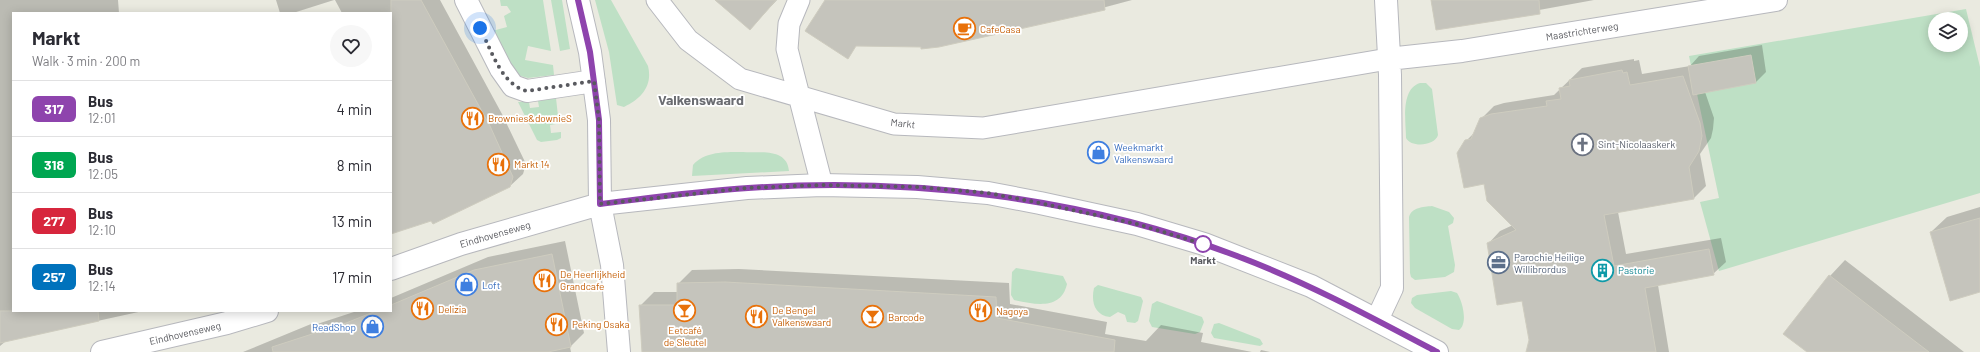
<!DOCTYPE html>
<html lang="en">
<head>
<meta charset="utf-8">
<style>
	body { margin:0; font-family:Barlow,sans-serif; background:#f7f7f7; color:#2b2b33; height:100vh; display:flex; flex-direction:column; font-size:15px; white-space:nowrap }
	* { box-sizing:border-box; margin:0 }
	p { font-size:13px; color:#7c7c81 }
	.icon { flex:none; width:22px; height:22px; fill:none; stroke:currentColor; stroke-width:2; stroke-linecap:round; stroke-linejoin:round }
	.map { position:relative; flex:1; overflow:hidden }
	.drawer { position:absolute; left:12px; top:12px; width:380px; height:300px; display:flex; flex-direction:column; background:#fff; border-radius:0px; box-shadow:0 2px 10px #0003 }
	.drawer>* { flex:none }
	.badge { padding:0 8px; border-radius:6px; font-size:14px; line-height:26px }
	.controls { position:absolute; left:1928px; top:12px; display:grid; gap:8px }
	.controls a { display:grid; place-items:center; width:40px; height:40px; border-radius:50%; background:#fff; box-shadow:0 2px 10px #0003; font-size:20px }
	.you { position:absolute; width:20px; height:20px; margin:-10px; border:3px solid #fff; border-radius:50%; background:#1a73e8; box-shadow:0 0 0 6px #1a73e833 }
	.map>.badge { position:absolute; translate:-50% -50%; box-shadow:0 0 0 2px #fff }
	.round { display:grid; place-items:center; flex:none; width:42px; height:42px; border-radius:21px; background:#f7f7f7 }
	.headline { display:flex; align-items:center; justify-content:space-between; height:68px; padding:0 20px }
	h1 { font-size:19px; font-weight:700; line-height:30px }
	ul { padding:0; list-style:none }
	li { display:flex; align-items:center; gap:12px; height:56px; padding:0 20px; border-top:1px solid #e1e1e2 }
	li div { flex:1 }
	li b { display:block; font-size:15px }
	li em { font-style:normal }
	li .badge { min-width:44px; font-weight:700; text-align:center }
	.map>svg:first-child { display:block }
	.green { fill:#bee0c5; fill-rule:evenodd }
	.shadow { fill:#0003 }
	.building { fill:#c5c4bc; stroke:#ceccbf }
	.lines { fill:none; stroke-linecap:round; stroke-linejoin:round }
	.pedestrian-casing { stroke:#b7b8bd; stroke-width:23 }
	.minor-casing { stroke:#b7b8bd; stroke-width:24 }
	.pedestrian { stroke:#fff; stroke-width:21 }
	.minor { stroke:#fff; stroke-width:22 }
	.line-casing { stroke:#fff; stroke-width:9 }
	.line { stroke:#8e44ad; stroke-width:6 }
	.walk { stroke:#595a5f; stroke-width:4; stroke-dasharray:0 7.2 }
	.stop-dot { fill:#fff; stroke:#8e44ad; stroke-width:2 }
	.labels { text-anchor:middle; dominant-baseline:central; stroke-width:3.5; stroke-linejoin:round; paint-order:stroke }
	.food-label { font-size:10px; fill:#c56008; stroke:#fff; text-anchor:start }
	.street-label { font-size:10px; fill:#595a5f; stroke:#fff }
	.worship-label { font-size:10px; fill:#5b616d; stroke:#fff; text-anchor:start }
	.shop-label { font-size:10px; fill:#366cbe; stroke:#fff; text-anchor:start }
	.service-label { font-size:10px; fill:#4e5e75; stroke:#fff; text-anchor:start }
	.stop-label { font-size:10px; font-weight:bold; fill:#595a5f; stroke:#fff }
	.culture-label { font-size:10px; fill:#0d838f; stroke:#fff; text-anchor:start }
	.district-label { font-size:14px; font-weight:bold; fill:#6a6c71; stroke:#fff }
</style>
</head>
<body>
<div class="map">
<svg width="1980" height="352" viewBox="0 0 1980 352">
	<rect width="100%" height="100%" fill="#eaeae0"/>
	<!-- green -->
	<path class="green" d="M500 0H543L551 51 528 46 525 60 553 65 554 75 528 78 517 75 492 31 507 27 504 16 511 12 507 6H501Z
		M551 0H562L570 49 560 51Z
		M595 0H611L648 66C653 86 641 99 624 107L617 105 609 52Z
		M1966 9 1980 67V193L1719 271 1700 202 1719 198 1689 56ZM1935 19H1961V45H1935Z
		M1420 83H1426L1432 89 1438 135C1435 146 1411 148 1406 138 1406 123 1400 89 1420 83Z
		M556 98 558 116H561L562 123 550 125 551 133 561 132V138L557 140 541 142 537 140 518 102H529L530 108 539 107 538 101Z
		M743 152C761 153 787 148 789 171L692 176 693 165C705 151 726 152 743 152Z
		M1432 206 1449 212 1454 218 1453 223 1448 226 1455 265 1454 272 1445 277 1415 280 1411 277 1410 273 1409 217C1412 207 1423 207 1432 206Z
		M1016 268 1063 276 1067 284C1061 311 1034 304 1014 300L1011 295 1012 272Z
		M1098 285 1141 297 1143 301 1138 321 1135 323 1127 322 1125 315 1118 312 1110 317C1094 315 1091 301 1094 288Z
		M1451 291 1457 293C1463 302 1468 324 1459 330L1452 329 1415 308 1411 303 1412 298 1417 295Z
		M1157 301 1202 317 1204 322 1200 332 1195 334 1152 327 1149 321 1152 304Z
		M1219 323 1260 339 1263 344 1260 346 1214 338 1211 333 1214 324Z"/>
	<!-- shadow -->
	<path class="shadow" d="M0 0H118L119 13H13V311H143L6 341 0 346Z
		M276 0H334L293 13H280Z
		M335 0H440L502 114 526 164 523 174 510 186 431 220 391 233V13H342Z
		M715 0H777L750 29Z
		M854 0H1132L1061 19 921 46Z
		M1431 0H1594L1436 29Z
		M1762 45 1766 72 1756 82 1705 92 1714 118 1713 129 1711 138 1700 154 1706 186 1694 198 1618 212 1626 254 1721 238 1726 262 1713 274 1658 285 1669 352H1532L1523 300 1488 244 1500 231 1513 225 1485 183 1466 141 1476 131 1481 119 1494 106 1504 103 1554 95 1582 68 1634 59V61L1639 60 1642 74 1690 66 1699 56Z
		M1980 207V291L1931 232 1947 217Z
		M565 241 584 333 570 347 571 352H243L311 324V326L357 311H391V298L488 257Z
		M1845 260 1964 352H1808L1830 276Z
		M739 269 1009 283 1010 304 1107 322 1105 334 1146 341 1161 325 1203 333 1201 342 1252 352H642L640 306 654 292H678V284L692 270Z
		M1261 350 1270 352H1260Z"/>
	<!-- building -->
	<path class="building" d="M391 0H421L490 126 513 177 510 187 433 224 431 221 391 234Z
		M715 0H776L750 30Z
		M825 0H1104L1105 10 939 47 921 49V47L856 46 848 59 805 31Z
		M1431 0H1539L1540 14 1436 30Z
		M1751 55 1756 83 1693 95 1688 66Z
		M1622 70 1623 73 1627 72 1630 85 1683 76 1700 123 1702 136 1699 151 1689 167 1694 199 1604 215 1614 266 1709 249 1714 275 1645 288 1656 352H1526L1529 340 1522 301 1497 305 1487 243 1516 230 1487 201 1484 184 1464 188 1457 153 1465 140 1471 139 1480 118 1491 114 1547 106 1546 101 1561 99 1559 88 1570 86 1569 80Z
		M1980 218V292L1950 301 1930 232Z
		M552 254 571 347 548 352H273L272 347 346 323 376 311H391V305L474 270Z
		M1829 275 1895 326 1929 352H1807L1783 334Z
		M725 282 996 297 997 318 1115 340 1114 352H642L639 305H677V283Z
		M0 311H98L99 321 0 343Z"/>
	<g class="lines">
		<defs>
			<path id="pedestrian" d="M657 0 688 40 740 79 894 124 983 128 1388 59
				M799 0 789 24 787 49 822 185"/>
			<path id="minor" d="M466 0 501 69 513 86 527 91 594 81
				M578 0 590 52 599 120 600 204 612 265 619 352
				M1388 59 1462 51 1776 0
				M391 269 461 244 600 204 747 188 822 185 917 187 988 193 1040 203 1137 224 1204 244 1311 286 1437 352
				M1377 320 1392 288 1390 75 1386 0
				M102 352 227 323 267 311"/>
		</defs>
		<!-- pedestrian casing -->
		<use href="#pedestrian" class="pedestrian-casing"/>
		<!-- minor casing -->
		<use href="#minor" class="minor-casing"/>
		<!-- pedestrian -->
		<use href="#pedestrian" class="pedestrian"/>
		<!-- minor -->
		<use href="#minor" class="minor"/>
	</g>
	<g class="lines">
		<defs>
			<path id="line" d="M578 0 590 52 599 120 600 204C649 198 699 191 748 188 912 177 1082 197 1237 256 1306 282 1371 317 1437 352"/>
		</defs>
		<!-- line casing -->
		<use href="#line" class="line-casing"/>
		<!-- line -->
		<use href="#line" class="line"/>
		<!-- walk -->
		<path class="walk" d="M480 28C491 49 501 85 527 91L594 81 599 120 600 204 747 188 822 185 917 187 988 193 1040 203 1137 224 1203 244"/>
	</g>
	<!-- icons -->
	<defs>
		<symbol id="cafe-ring" viewBox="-11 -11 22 22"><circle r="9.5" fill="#fff" stroke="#e8710a" stroke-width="1.5"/><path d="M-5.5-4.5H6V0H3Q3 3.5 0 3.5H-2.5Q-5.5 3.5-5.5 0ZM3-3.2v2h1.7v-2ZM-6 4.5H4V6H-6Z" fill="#e8710a"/></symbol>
		<symbol id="restaurant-ring" viewBox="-11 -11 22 22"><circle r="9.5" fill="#fff" stroke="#e8710a" stroke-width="1.5"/><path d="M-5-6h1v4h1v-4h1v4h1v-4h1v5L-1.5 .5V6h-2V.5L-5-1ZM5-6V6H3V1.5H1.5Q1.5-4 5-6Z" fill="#e8710a"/></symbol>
		<symbol id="church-ring" viewBox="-11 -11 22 22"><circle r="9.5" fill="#fff" stroke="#6b7280" stroke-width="1.5"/><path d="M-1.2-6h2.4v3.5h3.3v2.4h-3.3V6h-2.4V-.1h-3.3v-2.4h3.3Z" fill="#6b7280"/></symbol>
		<symbol id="shop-ring" viewBox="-11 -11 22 22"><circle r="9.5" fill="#fff" stroke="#3f7fe0" stroke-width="1.5"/><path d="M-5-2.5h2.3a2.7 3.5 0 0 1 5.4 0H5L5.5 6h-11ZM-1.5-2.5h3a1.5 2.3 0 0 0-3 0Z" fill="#3f7fe0"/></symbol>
		<symbol id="office-ring" viewBox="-11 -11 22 22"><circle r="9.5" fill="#fff" stroke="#5c6f8a" stroke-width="1.5"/><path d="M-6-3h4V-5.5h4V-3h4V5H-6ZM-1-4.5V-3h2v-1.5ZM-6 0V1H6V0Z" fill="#5c6f8a"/></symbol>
		<symbol id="building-ring" viewBox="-11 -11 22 22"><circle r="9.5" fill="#fff" stroke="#0f9aa8" stroke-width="1.5"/><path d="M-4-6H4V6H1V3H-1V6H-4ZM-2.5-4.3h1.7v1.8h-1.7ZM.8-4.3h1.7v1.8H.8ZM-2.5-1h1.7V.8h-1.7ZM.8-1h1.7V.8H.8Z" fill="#0f9aa8"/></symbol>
		<symbol id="bar-ring" viewBox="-11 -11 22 22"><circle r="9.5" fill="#fff" stroke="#e8710a" stroke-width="1.5"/><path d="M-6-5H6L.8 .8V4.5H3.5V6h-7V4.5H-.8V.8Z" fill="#e8710a"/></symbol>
	</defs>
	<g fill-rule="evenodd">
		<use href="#cafe-ring" x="952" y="16" width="25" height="25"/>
		<use href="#restaurant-ring" x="460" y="106" width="25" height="25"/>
		<use href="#church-ring" x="1570" y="132" width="25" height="25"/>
		<use href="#shop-ring" x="1086" y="140" width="25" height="25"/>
		<use href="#restaurant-ring" x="486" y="152" width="25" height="25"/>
		<use href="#office-ring" x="1486" y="250" width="25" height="25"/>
		<use href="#building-ring" x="1590" y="258" width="25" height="25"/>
		<use href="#restaurant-ring" x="532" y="268" width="25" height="25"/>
		<use href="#shop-ring" x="454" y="272" width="25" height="25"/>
		<use href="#restaurant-ring" x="410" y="296" width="25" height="25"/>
		<use href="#bar-ring" x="672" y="298" width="25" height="25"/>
		<use href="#restaurant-ring" x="968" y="298" width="25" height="25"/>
		<use href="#restaurant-ring" x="744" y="304" width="25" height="25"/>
		<use href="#bar-ring" x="860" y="304" width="25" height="25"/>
		<use href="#restaurant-ring" x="544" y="312" width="25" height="25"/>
		<use href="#shop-ring" x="360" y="314" width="25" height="25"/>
	</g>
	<!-- markers -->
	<circle class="stop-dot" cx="1203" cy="244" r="8"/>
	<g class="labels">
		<!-- food labels -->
		<g class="food-label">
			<text x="980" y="29">CafeCasa</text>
			<text x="488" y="118">Brownies&amp;downieS</text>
			<text x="514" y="164">Markt 14</text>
			<text x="560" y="274">De Heerlijkheid<tspan x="560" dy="12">Grandcafe</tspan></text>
			<text x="438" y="309">Delizia</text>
			<text x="772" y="310">De Bengel<tspan x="772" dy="12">Valkenswaard</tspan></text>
			<text x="996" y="311">Nagoya</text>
			<text x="888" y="317">Barcode</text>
			<text x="572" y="324">Peking Osaka</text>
			<text x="685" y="330" text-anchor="middle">Eetcafé<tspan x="685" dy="12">de Sleutel</tspan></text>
		</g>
		<!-- street labels -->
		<g class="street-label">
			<text transform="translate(1582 31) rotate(-9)">Maastrichterweg</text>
			<text transform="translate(903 123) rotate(6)">Markt</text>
			<text transform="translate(495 234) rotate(-16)">Eindhovenseweg</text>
			<text transform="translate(185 333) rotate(-13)">Eindhovenseweg</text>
		</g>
		<!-- worship labels -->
		<g class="worship-label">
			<text x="1598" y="144">Sint-Nicolaaskerk</text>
		</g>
		<!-- shop labels -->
		<g class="shop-label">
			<text x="1114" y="147">Weekmarkt<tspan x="1114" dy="12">Valkenswaard</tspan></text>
			<text x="482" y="285">Loft</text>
			<text x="356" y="327" text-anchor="end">ReadShop</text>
		</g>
		<!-- service labels -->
		<g class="service-label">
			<text x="1514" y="257">Parochie Heilige<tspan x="1514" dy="12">Willibrordus</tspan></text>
		</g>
		<!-- stop labels -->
		<g class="stop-label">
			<text x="1203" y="260">Markt</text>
		</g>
		<!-- culture labels -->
		<g class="culture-label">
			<text x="1618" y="270">Pastorie</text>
		</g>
		<!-- district labels -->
		<g class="district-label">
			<text x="701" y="99">Valkenswaard</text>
		</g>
	</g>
</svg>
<div class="controls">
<a><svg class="icon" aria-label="layers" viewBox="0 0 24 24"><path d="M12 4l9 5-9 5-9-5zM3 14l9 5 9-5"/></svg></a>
</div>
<div class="you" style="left:480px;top:28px"></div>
<section class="drawer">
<div class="headline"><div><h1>Markt</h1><p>Walk · 3 min · 200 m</p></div><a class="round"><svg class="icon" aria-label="heart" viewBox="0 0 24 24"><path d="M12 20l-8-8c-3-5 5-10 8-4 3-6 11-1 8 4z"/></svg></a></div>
<ul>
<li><span class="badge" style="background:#8e44ad;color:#fff">317</span><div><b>Bus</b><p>12:01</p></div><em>4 min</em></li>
<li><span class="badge" style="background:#00a651;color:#fff">318</span><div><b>Bus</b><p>12:05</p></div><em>8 min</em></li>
<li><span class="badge" style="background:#d7263d;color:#fff">277</span><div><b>Bus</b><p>12:10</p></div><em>13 min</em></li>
<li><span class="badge" style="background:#0072bc;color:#fff">257</span><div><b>Bus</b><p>12:14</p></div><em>17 min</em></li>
</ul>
</section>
</div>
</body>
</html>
